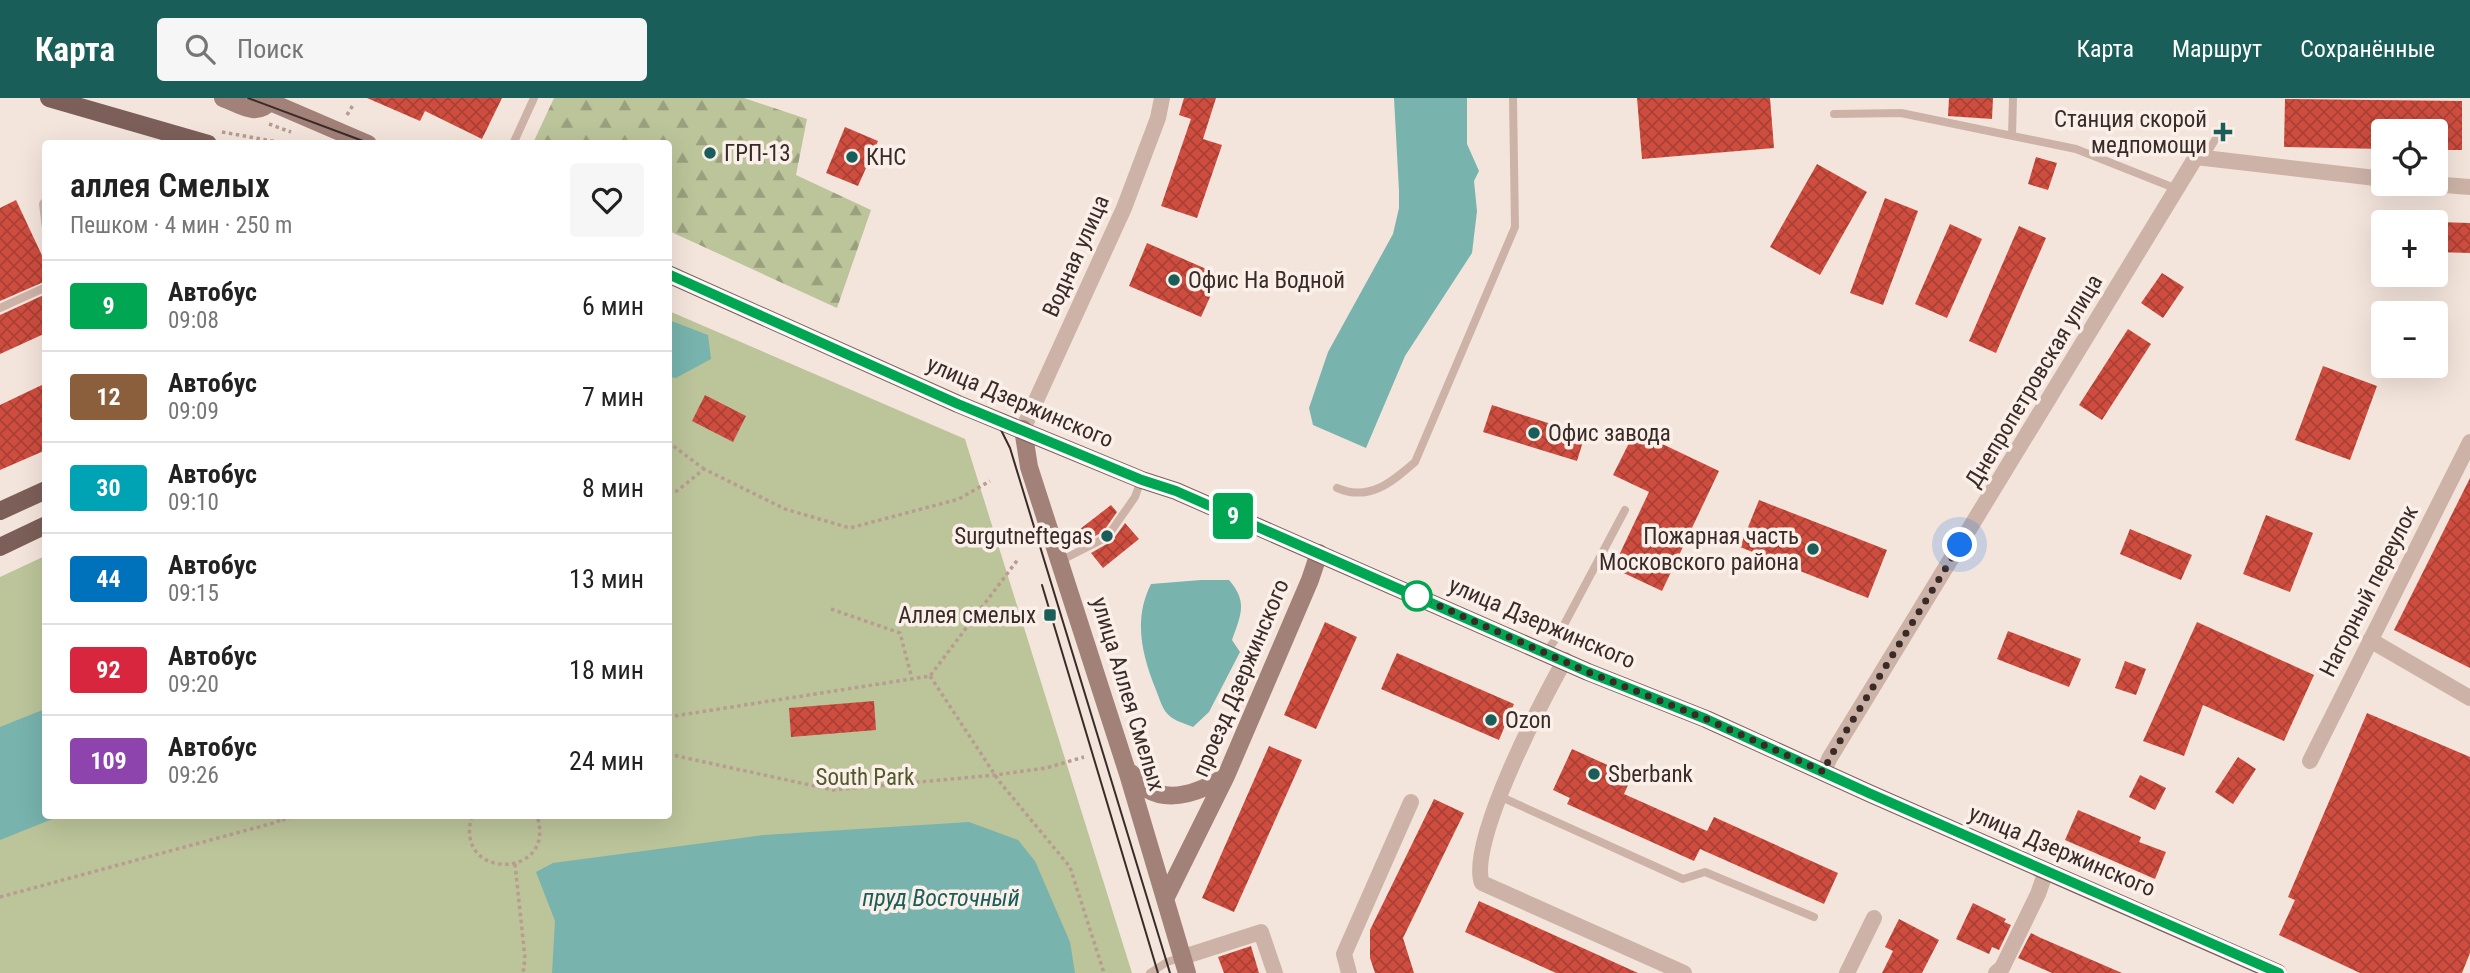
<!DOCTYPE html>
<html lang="ru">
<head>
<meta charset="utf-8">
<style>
	body { margin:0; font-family:"Roboto Condensed",sans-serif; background:#f6f6f6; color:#222; height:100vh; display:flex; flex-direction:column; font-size:26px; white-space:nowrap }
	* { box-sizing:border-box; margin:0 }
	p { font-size:23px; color:#767676 }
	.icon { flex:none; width:38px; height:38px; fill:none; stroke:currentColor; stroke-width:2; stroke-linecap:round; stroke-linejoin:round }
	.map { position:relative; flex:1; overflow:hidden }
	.side { position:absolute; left:42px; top:42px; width:630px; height:679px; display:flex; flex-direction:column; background:#fff; border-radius:7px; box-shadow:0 7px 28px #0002 }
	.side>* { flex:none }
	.badge { padding:0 14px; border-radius:5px; font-size:24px; line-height:46px }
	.controls { position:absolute; left:2371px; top:21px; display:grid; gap:14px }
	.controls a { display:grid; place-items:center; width:77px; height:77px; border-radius:7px; background:#fff; box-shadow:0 7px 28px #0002; font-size:35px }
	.you { position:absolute; width:35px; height:35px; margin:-18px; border:5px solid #fff; border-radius:50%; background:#1a73e8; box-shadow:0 0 0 10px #1a73e833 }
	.map>.badge { position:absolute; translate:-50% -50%; box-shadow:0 0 0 4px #fff }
	.round { display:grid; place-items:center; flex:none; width:74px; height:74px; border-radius:7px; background:#f6f6f6 }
	.head { display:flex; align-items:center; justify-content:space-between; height:119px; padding:0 28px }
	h1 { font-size:33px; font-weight:600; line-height:52px }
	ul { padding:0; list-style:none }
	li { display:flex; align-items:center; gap:21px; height:91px; padding:0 28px; border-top:2px solid #e0e0e0 }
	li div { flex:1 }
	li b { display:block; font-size:26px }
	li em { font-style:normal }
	li .badge { min-width:77px; font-weight:700; text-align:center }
	header { display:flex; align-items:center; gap:42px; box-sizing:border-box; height:98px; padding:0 35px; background:#1a5e59; color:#fff }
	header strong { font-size:33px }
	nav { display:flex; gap:38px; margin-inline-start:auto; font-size:24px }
	.search { width:490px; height:63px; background:#f6f6f6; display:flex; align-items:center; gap:18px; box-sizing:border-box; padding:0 24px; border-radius:7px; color:#767676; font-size:26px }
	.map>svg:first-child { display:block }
	.forest { fill:url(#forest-firs) }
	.park { fill:#bcc49a }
	.water { fill:#78b3ad }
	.building { fill:url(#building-cross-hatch) }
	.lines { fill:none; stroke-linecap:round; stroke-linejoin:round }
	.path { stroke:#b99c91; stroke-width:3.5; stroke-dasharray:3.5 3.5; stroke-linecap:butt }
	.lane { stroke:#cdb3a7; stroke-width:8 }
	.street { stroke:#cdb3a7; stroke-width:16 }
	.secondary { stroke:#a18178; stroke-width:18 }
	.primary { stroke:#7c5f58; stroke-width:18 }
	.tram { stroke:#392b28; stroke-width:2 }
	.line-casing { stroke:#fff; stroke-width:16 }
	.line { stroke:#00a651; stroke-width:10 }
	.walk { stroke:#392b28; stroke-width:7; stroke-dasharray:0 12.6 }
	.poi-dot { fill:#1a5e59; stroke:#fbf0e9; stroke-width:2.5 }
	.stop-dot { fill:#fff; stroke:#00a651; stroke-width:3.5 }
	.labels { text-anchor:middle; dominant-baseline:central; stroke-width:7; stroke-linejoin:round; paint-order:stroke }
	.poi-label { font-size:23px; fill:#392b28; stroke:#fbf0e9; text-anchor:start }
	.street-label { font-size:23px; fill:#392b28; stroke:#fbf0e9 }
	.park-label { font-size:23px; fill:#4f592a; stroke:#fbf0e9 }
	.water-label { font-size:24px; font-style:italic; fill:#1a5e59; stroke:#fbf0e9 }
</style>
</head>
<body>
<header>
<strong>Карта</strong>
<div class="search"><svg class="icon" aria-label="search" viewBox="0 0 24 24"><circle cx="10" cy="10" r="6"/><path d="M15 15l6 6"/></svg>Поиск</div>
<nav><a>Карта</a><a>Маршрут</a><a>Сохранённые</a></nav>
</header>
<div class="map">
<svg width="2470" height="875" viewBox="0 0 2470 875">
	<defs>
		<pattern id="forest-firs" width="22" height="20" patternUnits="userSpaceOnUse" patternTransform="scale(1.75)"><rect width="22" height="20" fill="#bcc49a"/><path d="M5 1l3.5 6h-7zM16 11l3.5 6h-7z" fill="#9a9f7e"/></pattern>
		<pattern id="building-cross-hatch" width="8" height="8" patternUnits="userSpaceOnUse" patternTransform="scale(1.75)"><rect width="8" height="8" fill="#cf4d3f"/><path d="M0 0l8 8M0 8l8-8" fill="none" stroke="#a94035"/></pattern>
	</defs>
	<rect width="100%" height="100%" fill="#f4e5dc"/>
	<!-- forest -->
	<path class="forest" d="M554 0H744L807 21 796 77 871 112 837 210 669 133 668 46 533 45Z"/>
	<!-- park -->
	<path class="park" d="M669 213 965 341 1132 875H0V479L45 458 46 718H668Z"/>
	<!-- water -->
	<path class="water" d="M1394 0H1467V46L1479 73 1474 83 1477 113 1472 155 1405 258 1366 350 1313 327 1309 310 1328 254 1393 136 1399 110V93Z
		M669 222 708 237 711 261 676 280 669 279Z
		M1201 482H1229C1248 504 1241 516 1232 542L1240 554 1209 614 1193 629C1183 625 1171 622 1165 613 1161 607 1159 599 1156 592 1142 557 1133 522 1151 486Z
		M45 611 46 718H60L0 742V629Z
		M969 724 1018 742 1035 763 1070 844 1075 875H552L555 823 536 774 553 765 764 737Z"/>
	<!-- building -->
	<path class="building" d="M367 0H502L482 41 425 13 420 23Z
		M1184 0H1216L1203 41 1222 47 1197 120 1161 108 1191 21 1179 17Z
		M1637 0H1770L1774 50 1642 61Z
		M1949 0H1993L1992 21 1948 18Z
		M2285 1 2462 3V52H2436V33H2384V51L2284 49Z
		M845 29 878 43 858 88 826 75Z
		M2036 59 2057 65 2048 92 2028 86Z
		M1817 66 1867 94 1820 177 1770 149Z
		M1885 100 1918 113 1883 207 1850 195Z
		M16 102 46 166V183L0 203V110Z
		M2436 124 2470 125V155L2436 154Z
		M1950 126 1982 141 1947 220 1915 206Z
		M2019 128 2046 140 1996 255 1969 243Z
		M1147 145 1220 177 1201 219 1129 188Z
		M2162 175 2184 189 2163 220 2141 205Z
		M46 196V235L0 256V217Z
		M2128 231 2151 246 2102 322 2079 307Z
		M2323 268 2377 288 2350 362 2295 342Z
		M46 285V352L0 372V307Z
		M705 297 746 318 733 344 692 323Z
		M1492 307 1585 337 1577 363 1483 334Z
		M1635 333 1719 373 1662 493 1613 470 1649 394 1613 377Z
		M2470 380V570L2394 532Z
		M1759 402 1887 452 1868 500 1740 449Z
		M1111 407 1117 414 1103 434 1083 444 1075 435Z
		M2266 417 2313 435 2290 494 2243 476Z
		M1125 425 1139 441 1103 470 1091 455 1112 443Z
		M2130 431 2192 457 2181 482 2120 456Z
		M1325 524 1357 539 1316 631 1284 617Z
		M2197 524 2314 577 2284 643 2203 607 2184 658 2143 643Z
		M2008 533 2081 561 2069 589 1997 561Z
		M1397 555 1514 606 1499 642 1381 591Z
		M2125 563 2146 571 2136 597 2115 590Z
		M874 603 876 632 791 639 789 610Z
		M2367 615 2470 659V855L2462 875H2360L2279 837 2295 802 2288 799Z
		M1269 648 1302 662 1234 814 1202 800Z
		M1572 651 1632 678 1624 696 1707 733 1714 719 1838 775 1824 806 1700 751 1694 763 1567 706 1570 700 1553 692Z
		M2238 659 2256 671 2233 706 2215 694Z
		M2140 677 2166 690 2155 712 2129 699Z
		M1434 701 1464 715 1403 840 1414 875H1375L1370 860V832Z
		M2078 712 2141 739 2139 744 2166 754 2155 781 2065 742Z
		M1479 803 1638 875H1556L1465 834Z
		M1973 805 2006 821 2004 824 2011 827 1999 852 1992 849 1989 856 1956 841Z
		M1899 821 1939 842 1922 875H1882L1893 853 1885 849Z
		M2031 835 2041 840 2122 875H2052L2018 860Z
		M1251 848 1259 875H1224L1218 859Z"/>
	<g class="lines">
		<!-- path -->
		<path class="path" d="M347 17 353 7
			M269 26 291 34
			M222 34 289 46
			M668 344 704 371
			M668 393H677L704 371 785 411 850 430 959 401 990 383
			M831 511 900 535 912 581
			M1043 523 1058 518
			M930 578 999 683 1070 769 1104 875
			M668 619 930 578 1019 460
			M668 656 833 692 995 677 1046 670 1084 659
			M472 718C452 783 558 782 537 718
			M282 722 295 718
			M515 766 525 860 523 875
			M0 799 277 724 285 718"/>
		<!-- lane -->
		<path class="lane" d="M1834 16 1901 15 2076 51 2177 91
			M2012 38 2013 0
			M513 46 534 0
			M2204 60 2218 37
			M46 102 43 106 46 131
			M0 210 46 189
			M1337 390C1369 404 1392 384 1415 364L1515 129 1513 0
			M1060 463 1107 439 1135 399 1141 382
			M1546 554 1558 538 1625 412
			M1499 698 1683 781 1705 774 1814 819
			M1150 875 1167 864 1183 859"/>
		<!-- street -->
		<path class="street" d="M2432 86 2470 89
			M1023 331 1124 110 1158 20 1162 0
			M2370 542 2470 600
			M1565 562C1543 600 1467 746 1482 785L1684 875
			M2310 663 2470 344
			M1824 674 1829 661 2196 59 2384 81
			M1183 859 1261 834 1275 875
			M1349 875 1344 856 1411 704
			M1847 875 1874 820
			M1996 875 2002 870 2038 796 2046 773"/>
		<!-- secondary -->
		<path class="secondary" d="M223 0C239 6 257 20 270 3
			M261 0 368 46
			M1023 331 1029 369 1128 676 1187 875
			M1128 676 1131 675C1136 680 1141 687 1147 691 1172 706 1204 692 1226 678
			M1166 799 1226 678 1310 482 1319 455"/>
		<!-- primary -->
		<path class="primary" d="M49 0 208 46
			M668 176 958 306 1142 382 1176 393 1588 574 1706 621 1871 696 2278 875
			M0 413 46 392
			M0 449 46 427"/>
		<!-- tram -->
		<path class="tram" d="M248 0 371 46
			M668 172 979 311 998 326 1010 350 1170 875
			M1042 487 1158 875"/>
	</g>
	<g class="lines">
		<defs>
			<path id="line" d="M668 176 958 306 1142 382 1176 393 1588 574 1706 621 1871 696 2279 875"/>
		</defs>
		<!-- line casing -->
		<use href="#line" class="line-casing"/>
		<!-- line -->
		<use href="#line" class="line"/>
		<!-- walk -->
		<path class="walk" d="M1417 498 1588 574 1706 621 1824 674 1829 661 1960 447"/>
	</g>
	<!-- markers -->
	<g class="poi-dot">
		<path d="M2219.5 23.5h7v7h7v7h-7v7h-7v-7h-7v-7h7z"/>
		<circle cx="710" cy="55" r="7"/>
		<circle cx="852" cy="59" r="7"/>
		<circle cx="1174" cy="182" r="7"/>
		<circle cx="1534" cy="335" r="7"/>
		<circle cx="1107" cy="438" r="7"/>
		<circle cx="1813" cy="451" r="7"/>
		<rect x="1043" y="510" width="14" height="14" rx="3.5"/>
		<circle cx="1491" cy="622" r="7"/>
		<circle cx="1594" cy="676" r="7"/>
	</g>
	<circle class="stop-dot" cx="1417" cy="498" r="14"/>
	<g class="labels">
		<!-- poi labels -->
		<g class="poi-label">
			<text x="2207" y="21" text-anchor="end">Станция скорой<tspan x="2207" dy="26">медпомощи</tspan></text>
			<text x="724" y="55">ГРП-13</text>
			<text x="866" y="59">КНС</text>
			<text x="1188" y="182">Офис На Водной</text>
			<text x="1548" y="335">Офис завода</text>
			<text x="1093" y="438" text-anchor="end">Surgutneftegas</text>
			<text x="1799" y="438" text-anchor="end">Пожарная часть<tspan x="1799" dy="26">Московского района</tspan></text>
			<text x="1036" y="517" text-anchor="end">Аллея смелых</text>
			<text x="1505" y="622">Ozon</text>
			<text x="1608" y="676">Sberbank</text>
		</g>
		<!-- street labels -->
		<g class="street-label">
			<text transform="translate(1076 158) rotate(-66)">Водная улица</text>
			<text transform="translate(2034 283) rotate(-59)">Днепропетровская улица</text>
			<text transform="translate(1020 304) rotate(23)">улица Дзержинского</text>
			<text transform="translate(2369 493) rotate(-63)">Нагорный переулок</text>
			<text transform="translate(1542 525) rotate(23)">улица Дзержинского</text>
			<text transform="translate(1241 580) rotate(-67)">проезд Дзержинского</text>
			<text transform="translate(1128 596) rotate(73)">улица Аллея Смелых</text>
			<text transform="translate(2062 753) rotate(23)">улица Дзержинского</text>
		</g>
		<!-- park labels -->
		<g class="park-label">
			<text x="865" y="679">South Park</text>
		</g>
		<!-- water labels -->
		<g class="water-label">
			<text x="941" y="800">пруд Восточный</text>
		</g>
	</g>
</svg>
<div class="controls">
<a><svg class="icon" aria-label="locate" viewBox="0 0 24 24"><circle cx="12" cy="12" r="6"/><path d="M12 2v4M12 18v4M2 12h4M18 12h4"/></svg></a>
<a>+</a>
<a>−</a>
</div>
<div class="you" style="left:1960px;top:447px"></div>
<b class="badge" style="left:1233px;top:418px;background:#00a651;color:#fff">9</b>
<section class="side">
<div class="head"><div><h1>аллея Смелых</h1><p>Пешком · 4 мин · 250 m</p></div><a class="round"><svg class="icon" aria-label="heart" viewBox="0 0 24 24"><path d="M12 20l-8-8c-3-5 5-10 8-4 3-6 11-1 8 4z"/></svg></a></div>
<ul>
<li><span class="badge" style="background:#00a651;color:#fff">9</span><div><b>Автобус</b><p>09:08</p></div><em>6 мин</em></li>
<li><span class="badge" style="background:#8b5e3c;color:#fff">12</span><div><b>Автобус</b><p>09:09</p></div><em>7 мин</em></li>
<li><span class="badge" style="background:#00a3b4;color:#fff">30</span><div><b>Автобус</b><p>09:10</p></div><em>8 мин</em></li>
<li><span class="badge" style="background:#0072bc;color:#fff">44</span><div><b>Автобус</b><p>09:15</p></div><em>13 мин</em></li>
<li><span class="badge" style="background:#d7263d;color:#fff">92</span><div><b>Автобус</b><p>09:20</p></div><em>18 мин</em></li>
<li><span class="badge" style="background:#8e44ad;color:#fff">109</span><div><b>Автобус</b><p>09:26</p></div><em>24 мин</em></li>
</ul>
</section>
</div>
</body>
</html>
